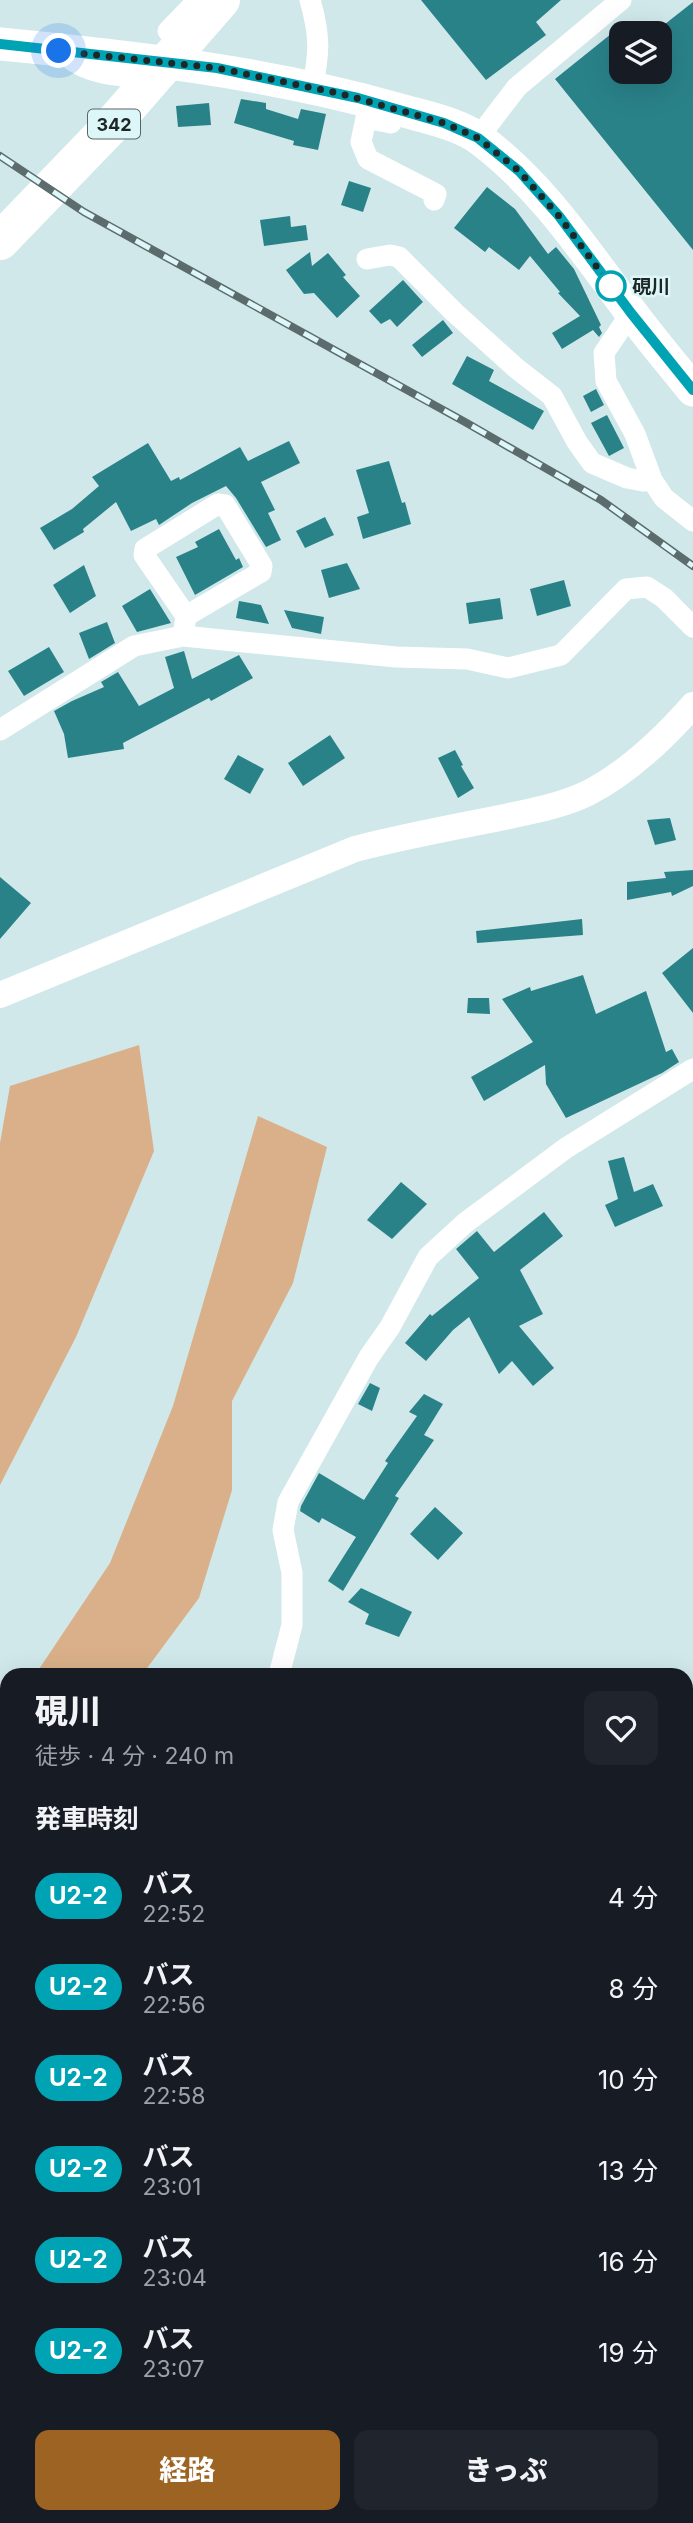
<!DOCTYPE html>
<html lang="ja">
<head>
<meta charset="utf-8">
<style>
	body { margin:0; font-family:Inter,"Noto Sans JP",sans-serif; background:#20242c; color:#f1f3f6; height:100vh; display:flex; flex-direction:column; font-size:26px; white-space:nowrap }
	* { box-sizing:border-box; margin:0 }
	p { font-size:23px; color:#9ea1a6 }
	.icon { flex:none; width:38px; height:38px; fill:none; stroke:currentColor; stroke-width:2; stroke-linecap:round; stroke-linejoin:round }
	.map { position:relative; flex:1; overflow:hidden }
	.details { position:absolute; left:0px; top:1668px; width:693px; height:856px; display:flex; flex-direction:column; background:#171b24; border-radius:21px 21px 0 0; box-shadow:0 7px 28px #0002 }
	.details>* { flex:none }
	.badge { padding:0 14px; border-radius:23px; font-size:24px; line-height:46px }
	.fabs { position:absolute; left:609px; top:21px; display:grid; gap:14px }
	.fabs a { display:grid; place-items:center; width:63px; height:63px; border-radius:14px; background:#171b24; box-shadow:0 7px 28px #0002; font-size:35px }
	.you { position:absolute; width:35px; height:35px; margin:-18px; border:5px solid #fff; border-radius:50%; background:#1a73e8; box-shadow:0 0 0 10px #1a73e833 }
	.map>.badge { position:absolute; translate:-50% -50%; box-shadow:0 0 0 4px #fff }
	h2 { padding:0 35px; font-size:26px; line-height:63px }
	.round { display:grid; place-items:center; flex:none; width:74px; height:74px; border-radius:14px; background:#20242c }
	.head { display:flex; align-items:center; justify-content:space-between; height:119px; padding:0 35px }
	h1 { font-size:33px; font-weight:800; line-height:52px }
	.button { display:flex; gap:14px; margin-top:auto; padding:14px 35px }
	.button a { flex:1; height:80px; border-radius:14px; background:#9d6322; color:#fff; font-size:28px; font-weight:800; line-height:80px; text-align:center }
	.button a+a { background:#20242c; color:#f1f3f6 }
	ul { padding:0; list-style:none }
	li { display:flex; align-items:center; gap:21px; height:91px; padding:0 35px }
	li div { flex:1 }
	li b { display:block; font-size:26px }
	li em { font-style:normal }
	li .badge { min-width:77px; font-weight:700; text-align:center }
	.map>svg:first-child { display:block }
	.green { fill:#d9b089 }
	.building { fill:#2a8289 }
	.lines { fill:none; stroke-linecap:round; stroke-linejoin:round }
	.path { stroke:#9aaeaf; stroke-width:3.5; stroke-dasharray:3.5 3.5; stroke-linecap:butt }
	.minor { stroke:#fff; stroke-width:21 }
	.tertiary { stroke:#fff; stroke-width:26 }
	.primary { stroke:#fff; stroke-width:33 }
	.motorway { stroke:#fff; stroke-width:38 }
	.rail-casing { stroke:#5c6b6b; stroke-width:8 }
	.rail { stroke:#ddf6f8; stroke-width:5; stroke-dasharray:16; stroke-linecap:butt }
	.line-casing { stroke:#fff; stroke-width:16 }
	.line { stroke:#00a3b4; stroke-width:10 }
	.walk { stroke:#1d2727; stroke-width:7; stroke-dasharray:0 12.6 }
	.stop-dot { fill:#fff; stroke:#00a3b4; stroke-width:3.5 }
	.labels { text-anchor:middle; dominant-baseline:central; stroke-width:5; stroke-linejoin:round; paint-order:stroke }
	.shield { fill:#ddf6f8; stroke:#576566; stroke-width:2 }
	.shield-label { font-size:18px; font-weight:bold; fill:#1d2727 }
	.stop-label { font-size:19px; font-weight:bold; fill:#1d2727; stroke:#ddf6f8; text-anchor:start }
</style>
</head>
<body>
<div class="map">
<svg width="693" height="2523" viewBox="0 0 693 2523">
	<rect width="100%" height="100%" fill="#d0e8ea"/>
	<!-- green -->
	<path class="green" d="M139 1045 154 1151 76 1337 0 1485V1143L10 1086Z
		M258 1116 327 1147 293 1283 232 1401V1490L199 1598 142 1675H35L110 1563 173 1406Z
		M0 1700 7 1702V1932L0 1936Z"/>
	<!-- building -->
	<path class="building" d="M421 0H561L536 22 546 35 486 80Z
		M693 2V250L555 79 611 34 621 41V72H660V28Z
		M241 99 266 103V109L298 119 301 109 326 114 318 150 293 145 294 141 234 123Z
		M209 103 211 125 178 127 176 106Z
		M349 181 371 188 363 212 341 205Z
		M487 187 515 209 548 254 556 247 574 269 601 325 599 327 602 333 599 337 593 330 562 349 552 333 580 316 558 293 560 292 530 256 519 270 489 247 485 252 454 228Z
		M290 216 291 227 306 225 308 240 264 246 260 220Z
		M310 252 312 266 328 253 346 275 343 277 360 296 337 318 314 293 304 294 286 270Z
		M403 280 423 302 397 327 390 319 381 324 369 311Z
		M443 320 453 333 422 357 412 345Z
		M467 356 494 370 489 381 544 411 533 430 452 384Z
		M596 389 604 405 591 412 583 396Z
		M607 415 624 448 609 456 591 423Z
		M289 441 300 463 261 482 275 510 268 513 281 540 266 547 236 498 226 486 192 503 159 525 156 519 131 531 116 502 83 529 84 532 54 550 40 528 72 509 99 486 92 477 148 443 171 481 179 477 180 480 240 447 248 461Z
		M389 461 402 503 405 502 411 524 363 539 357 517 369 513 356 470Z
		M325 517 334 535 305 548 296 531Z
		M219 529 236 560 239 558 243 567 195 595 176 557 198 547 195 542Z
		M347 563 360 589 329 598 321 570Z
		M84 565 96 596 70 613 53 585Z
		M564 580 571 606 537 616 530 589Z
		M150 589 171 623 137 632 122 606Z
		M500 598 503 619 469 624 466 603Z
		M239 601 261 605 269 624 236 618Z
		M284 610 324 617 321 634 292 628Z
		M107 622 115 643 89 659 79 633Z
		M49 647 64 672 24 696 8 671Z
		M184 651 192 679 239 655 253 678 211 701 209 698 123 743 124 749 68 758 64 734 54 711 72 701 104 687 101 682 118 672 139 706 174 688 165 657Z
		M330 735 345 758 303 786 288 763Z
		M455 750 463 765 461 766 474 788 458 798 438 758Z
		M238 755 264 769 250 794 224 779Z
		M670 818 676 840 655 845 647 820Z
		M693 870V886L672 896 671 892 627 900V882L666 878 664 872Z
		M0 877 31 903 0 939Z
		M582 919 583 935 477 943 476 931Z
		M693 948V1013L662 973Z
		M583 975 596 1014 646 991 666 1052 672 1049 679 1062 662 1073 566 1118 546 1084 545 1065 484 1101 471 1077 533 1042 502 999 530 987 531 991Z
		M468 998H489L490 1014 467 1013Z
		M624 1157 634 1192 653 1184 663 1206 615 1227 605 1205 618 1199 608 1161Z
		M401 1182 427 1204 392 1239 367 1220Z
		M544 1212 563 1236 520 1270 543 1314 519 1326 554 1368 533 1386 512 1361 499 1374 469 1317 453 1330 426 1361 405 1343 430 1314 432 1316 479 1278 456 1249 477 1231 494 1252Z
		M370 1383 380 1388 372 1411 358 1404Z
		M424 1394 443 1404 424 1435 434 1440 395 1496 399 1498 343 1591 328 1581 356 1537 322 1518 319 1523 300 1511 301 1506 319 1473 364 1500 388 1463 385 1461 417 1416 409 1412Z
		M435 1507 463 1533 438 1560 410 1534Z
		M361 1588 412 1612 399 1637 365 1624 369 1614 348 1602Z"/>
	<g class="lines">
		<!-- path -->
		<path class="path" d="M686 2347 693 2348
			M326 2523V2516"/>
		<!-- minor -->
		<path class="minor" d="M310 0C320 35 320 53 312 88
			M168 31 197 1
			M66 56C91 77 124 76 155 78
			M391 123 366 118 361 142 368 159 436 194 434 200
			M478 138 517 87 621 0
			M367 259 390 255 399 257 455 313 516 368 552 396 577 442 592 463 627 478 643 481 652 480
			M631 313 604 353 606 381 635 434 652 480 664 498 693 521
			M183 636 186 616 261 572 262 566 225 505 218 504 145 549 144 555 186 616
			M0 730 134 646 183 636 396 657 467 659 508 668 561 655 626 589 647 587 664 598 693 627
			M279 1675 292 1625V1573L283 1530 288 1502 369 1357 390 1327 428 1257 465 1223 566 1148 693 1069
			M686 1987 693 1966
			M0 2019 7 2014
			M0 2475 7 2470
			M221 2523 230 2516"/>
		<!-- tertiary -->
		<path class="tertiary" d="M0 995 355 849C401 837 448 828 495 819 526 812 559 807 588 793 629 772 663 739 693 705"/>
		<!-- primary -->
		<path class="primary" d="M0 44C134 57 267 72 397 109 424 117 458 123 481 140 543 187 584 250 630 311 650 338 672 364 693 390"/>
		<!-- motorway -->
		<path class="motorway" d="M0 241 111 126 221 0"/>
		<defs>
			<path id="rail" d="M0 156 84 212 465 422 601 500 693 566"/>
		</defs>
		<!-- rail casing -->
		<use href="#rail" class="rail-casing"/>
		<!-- rail -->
		<use href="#rail" class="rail"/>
	</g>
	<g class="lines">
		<defs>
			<path id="line" d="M0 44 217 68 358 98 444 123 478 138 519 171 559 216 631 313 693 390"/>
		</defs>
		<!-- line casing -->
		<use href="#line" class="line-casing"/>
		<!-- line -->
		<use href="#line" class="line"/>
		<!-- walk -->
		<path class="walk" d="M59 51 217 68 342 94 444 123 478 138 519 171 559 216 617 294 611 286"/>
	</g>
	<!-- markers -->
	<circle class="stop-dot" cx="611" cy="286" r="14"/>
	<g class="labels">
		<!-- shield labels -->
		<rect class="shield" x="88" y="109.5" width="52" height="29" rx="5"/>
		<g class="shield-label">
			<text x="114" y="124">342</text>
		</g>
		<!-- stop labels -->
		<g class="stop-label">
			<text x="632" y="286">硯川</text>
		</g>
	</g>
</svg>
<div class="fabs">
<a><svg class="icon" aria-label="layers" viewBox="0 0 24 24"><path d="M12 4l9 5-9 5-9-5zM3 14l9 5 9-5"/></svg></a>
</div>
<div class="you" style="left:59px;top:51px"></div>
<section class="details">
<div class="head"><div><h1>硯川</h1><p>徒歩 · 4 分 · 240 m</p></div><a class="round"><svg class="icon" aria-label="heart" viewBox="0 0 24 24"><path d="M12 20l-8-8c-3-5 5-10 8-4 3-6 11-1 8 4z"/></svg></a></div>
<h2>発車時刻</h2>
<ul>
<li><span class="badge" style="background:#00a3b4;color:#fff">U2-2</span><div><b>バス</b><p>22:52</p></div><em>4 分</em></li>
<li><span class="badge" style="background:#00a3b4;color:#fff">U2-2</span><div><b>バス</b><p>22:56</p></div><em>8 分</em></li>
<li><span class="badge" style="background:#00a3b4;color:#fff">U2-2</span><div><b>バス</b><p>22:58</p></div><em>10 分</em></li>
<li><span class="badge" style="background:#00a3b4;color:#fff">U2-2</span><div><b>バス</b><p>23:01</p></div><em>13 分</em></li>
<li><span class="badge" style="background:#00a3b4;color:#fff">U2-2</span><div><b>バス</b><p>23:04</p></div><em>16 分</em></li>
<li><span class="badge" style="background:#00a3b4;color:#fff">U2-2</span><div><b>バス</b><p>23:07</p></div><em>19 分</em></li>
</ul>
<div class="button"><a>経路</a><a>きっぷ</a></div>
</section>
</div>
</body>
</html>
